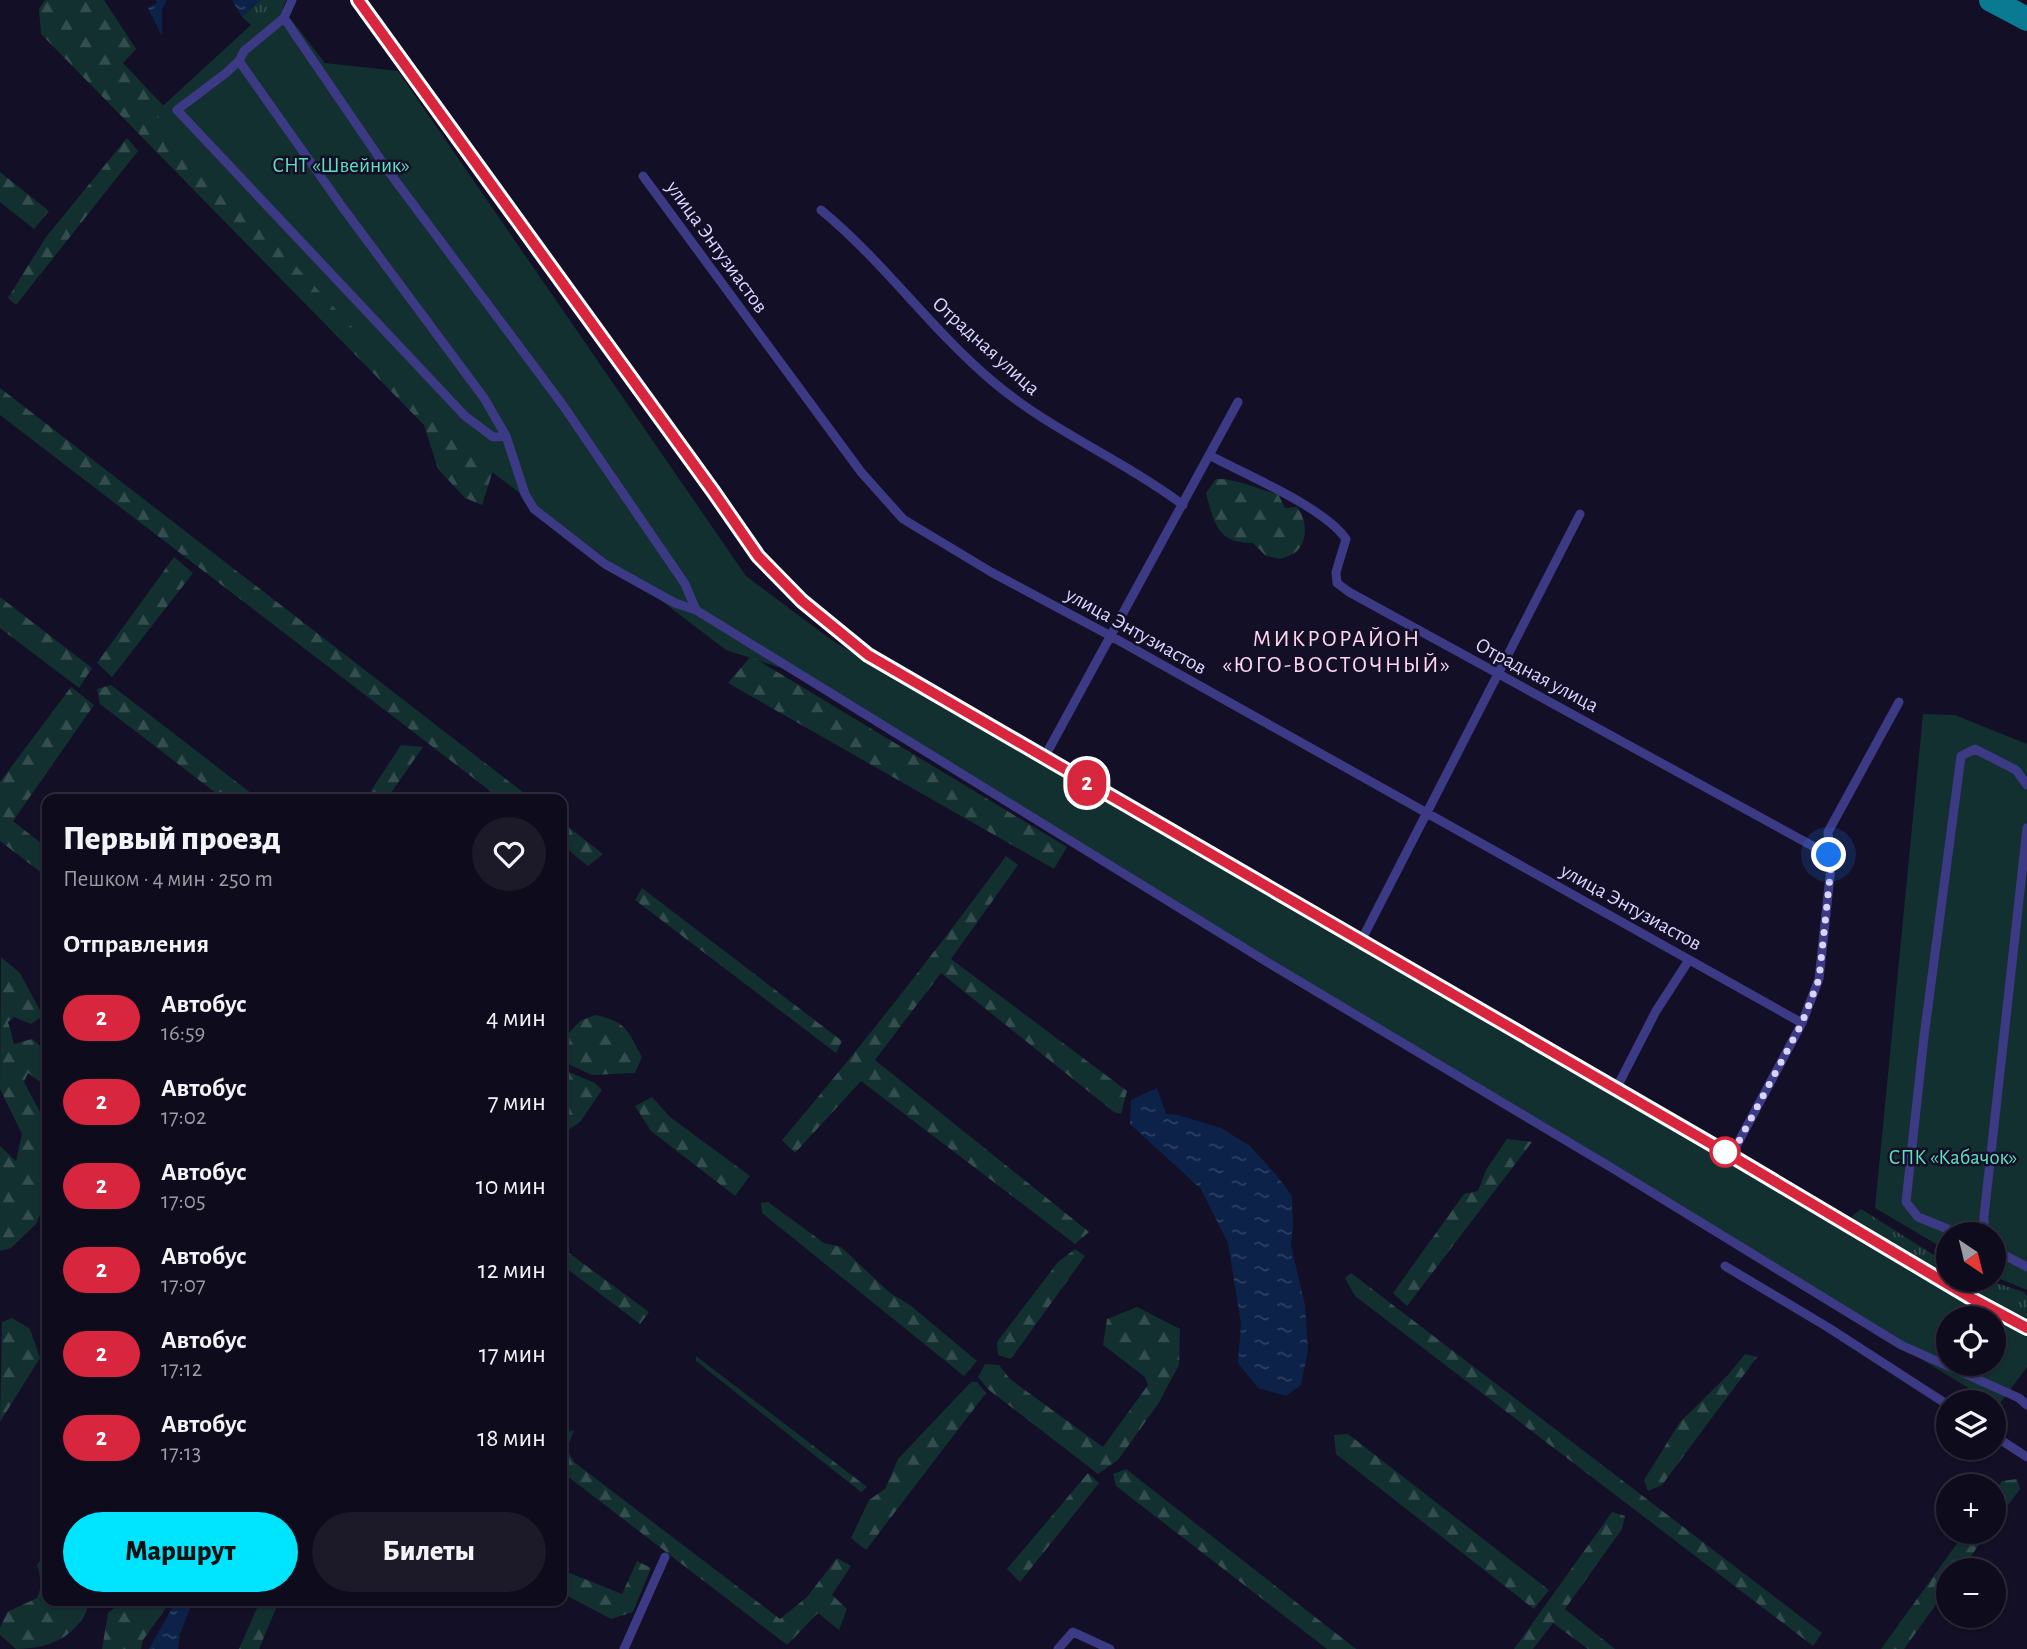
<!DOCTYPE html>
<html lang="ru">
<head>
<meta charset="utf-8">
<style>
	body { margin:0; font-family:"Alegreya Sans",sans-serif; background:#1c1929; color:#f1f3f6; height:100vh; display:flex; flex-direction:column; font-size:26px; white-space:nowrap }
	* { box-sizing:border-box; margin:0 }
	p { font-size:23px; color:#9b9ba3 }
	.icon { flex:none; width:38px; height:38px; fill:none; stroke:currentColor; stroke-width:2; stroke-linecap:round; stroke-linejoin:round }
	.map { position:relative; flex:1; overflow:hidden }
	.sheet { position:absolute; left:42px; top:794px; width:525px; height:812px; display:flex; flex-direction:column; background:#0e0b1c; border-radius:14px; box-shadow:0 2px 5px #0004,0 0 0 2px #2e2b3b }
	.sheet>* { flex:none }
	.badge { padding:0 14px; border-radius:23px; font-size:24px; line-height:46px }
	.needle { width:46px; rotate:145deg }
	.tools { position:absolute; left:1936px; top:1222px; display:grid; gap:14px }
	.tools a { display:grid; place-items:center; width:70px; height:70px; border-radius:50%; background:#0e0b1c; box-shadow:0 2px 5px #0004,0 0 0 2px #2e2b3b; font-size:35px }
	.you { position:absolute; width:35px; height:35px; margin:-18px; border:5px solid #fff; border-radius:50%; background:#1a73e8; box-shadow:0 0 0 10px #1a73e833 }
	.map>.badge { position:absolute; translate:-50% -50%; box-shadow:0 0 0 4px #fff }
	h2 { padding:0 21px; font-size:26px; line-height:63px }
	.round { display:grid; place-items:center; flex:none; width:74px; height:74px; border-radius:37px; background:#1c1929 }
	.overview { display:flex; align-items:center; justify-content:space-between; height:119px; padding:0 21px }
	h1 { font-size:33px; font-weight:800; line-height:52px }
	.cta { display:flex; gap:14px; margin-top:auto; padding:14px 21px }
	.cta a { flex:1; height:80px; border-radius:42px; background:#00e5ff; color:#111; font-size:28px; font-weight:800; line-height:80px; text-align:center }
	.cta a+a { background:#1c1929; color:#f1f3f6 }
	ul { padding:0; list-style:none }
	li { display:flex; align-items:center; gap:21px; height:84px; padding:0 21px }
	li div { flex:1 }
	li b { display:block; font-size:26px }
	li em { font-style:normal }
	li .badge { min-width:77px; font-weight:700; text-align:center }
	.map>svg:first-child { display:block }
	.grass { fill:url(#grass-tufts) }
	.forest { fill:url(#forest-firs) }
	.garden { fill:#12302f; fill-rule:evenodd }
	.water { fill:url(#water-ripples) }
	.lines { fill:none; stroke-linecap:round; stroke-linejoin:round }
	.taxiway { stroke:#0a7a92; stroke-width:24 }
	.minor { stroke:#3d3a85; stroke-width:9 }
	.line-casing { stroke:#fff; stroke-width:16 }
	.line { stroke:#d7263d; stroke-width:10 }
	.walk { stroke:#d9d4ff; stroke-width:7; stroke-dasharray:0 12.6 }
	.stop-dot { fill:#fff; stroke:#d7263d; stroke-width:3.5 }
	.labels { text-anchor:middle; dominant-baseline:central; stroke-width:5; stroke-linejoin:round; paint-order:stroke }
	.park-label { font-size:21px; fill:#5fe0c0; stroke:#130f26 }
	.street-label { font-size:21px; fill:#d9d4ff; stroke:#130f26 }
	.neighbourhood-label { font-size:23px; letter-spacing:2px; fill:#ffd6f0; stroke:#130f26 }
</style>
</head>
<body>
<div class="map">
<svg width="2027" height="1649" viewBox="0 0 2027 1649">
	<defs>
		<pattern id="grass-tufts" width="24" height="20" patternUnits="userSpaceOnUse" patternTransform="scale(1.75)"><rect width="24" height="20" fill="#12302f"/><path d="M3 7l-1-3M5 7V3M7 7l1-3M15 17l-1-3M17 17v-4M19 17l1-3" fill="none" stroke="#344d4e"/></pattern>
		<pattern id="forest-firs" width="22" height="20" patternUnits="userSpaceOnUse" patternTransform="scale(1.75)"><rect width="22" height="20" fill="#12302f"/><path d="M5 1l3.5 6h-7zM16 11l3.5 6h-7z" fill="#344d4e"/></pattern>
		<pattern id="water-ripples" width="26" height="14" patternUnits="userSpaceOnUse" patternTransform="scale(1.75)"><rect width="26" height="14" fill="#0c2248"/><path d="M2 4q2-2 4 0t4 0M15 11q2-2 4 0t4 0" fill="none" stroke="#2f4163"/></pattern>
	</defs>
	<rect width="100%" height="100%" fill="#130f26"/>
	<!-- grass -->
	<path class="grass" d="M260 0H286L281 12 258 31 242 17Z
		M1861 1209 1948 1264V1277L1851 1217Z
		M1952 1279H1984L2024 1292 2027 1296V1318L1972 1292Z"/>
	<!-- forest -->
	<path class="forest" d="M45 0H104L136 49 123 63 497 458 482 505 465 498 438 469 424 425 41 34 39 9Z
		M127 138 138 151 16 305 8 298 46 237Z
		M0 172 49 211 34 229 0 202Z
		M0 388 533 800H502L0 415Z
		M1216 479C1237 478 1256 489 1278 494L1285 508 1297 507C1306 519 1309 538 1297 551 1294 554 1286 557 1281 559L1266 556 1253 543C1217 544 1214 522 1206 493Z
		M174 557 193 573 112 677 97 663Z
		M0 597 92 668 79 688 0 628Z
		M751 656 1067 847 1054 869 728 683Z
		M111 685 260 800H225L100 704 97 689Z
		M71 687 94 705 13 821 47 848V877L0 841V782Z
		M401 745 423 747 386 800H365Z
		M562 822 603 854 588 866 562 845Z
		M1006 856 1018 865 951 959 1127 1091 1121 1114 1114 1112 941 973 875 1060 1089 1232 1075 1244 861 1081 795 1153 782 1140C860 1048 934 954 1006 856Z
		M642 888 842 1041 836 1053 635 900Z
		M1 957 20 973 43 1016 31 1024 14 1017 8 1022 14 1044 32 1039C51 1052 47 1065 47 1087L28 1073 24 1082 47 1125V1199L36 1224 11 1248 0 1251V1146L16 1161 22 1134 0 1089Z
		M595 1015C626 1021 628 1031 642 1057L635 1073 592 1075 568 1064 562 1051V1040L580 1021Z
		M562 1069 595 1083 602 1090 580 1122 562 1134Z
		M652 1097 670 1117 750 1176 735 1196 651 1131 635 1106Z
		M1507 1139 1532 1142 1407 1306 1393 1293 1464 1194 1478 1191 1486 1170Z
		M768 1202 824 1243 841 1247 890 1293 910 1305 977 1361 964 1376 762 1213 761 1203Z
		M562 1248 649 1312 640 1324 562 1265Z
		M1075 1249 1085 1256 1011 1359 998 1355 997 1342 1058 1262Z
		M1351 1273 1822 1633 1813 1646 1355 1296 1345 1278Z
		M1137 1307 1180 1329 1179 1365 1158 1404 1118 1460 1098 1474 989 1390 978 1377 985 1364 999 1365 1010 1379 1103 1447 1148 1385 1145 1377 1103 1345 1107 1319Z
		M12 1318 30 1329 40 1358 0 1422 2 1322Z
		M1745 1354 1757 1357 1662 1485 1648 1491 1644 1480 1680 1422 1728 1375Z
		M696 1356 867 1487 861 1492 696 1361Z
		M971 1382H977L986 1393 866 1550 851 1538 869 1500 885 1489 898 1459Z
		M574 1430 567 1449 574 1462 780 1619 807 1597 837 1558 851 1566 832 1595 847 1609 839 1630 818 1613 787 1645 562 1472V1434Z
		M1348 1434 1549 1590 1534 1609 1336 1454 1334 1435Z
		M1126 1469 1356 1649H1327L1116 1486 1113 1474Z
		M1088 1473 1099 1483 1020 1582 1007 1569Z
		M2017 1479 2020 1489 1993 1525V1493L2002 1481Z
		M1612 1512 1625 1516 1622 1529 1565 1609 1615 1649H1588L1553 1623 1533 1649H1514Z
		M1966 1531H1989L1961 1570H1948V1588L1904 1649H1881Z
		M47 1551V1601H90C80 1636 50 1649 16 1649L0 1635V1628L7 1612 37 1598 42 1584 37 1565Z
		M637 1561 651 1568 633 1612 611 1619 562 1593V1570L622 1594Z
		M123 1601H171L143 1640 141 1649H102L108 1613Z
		M260 1601H279L259 1649H239Z"/>
	<!-- garden -->
	<path class="garden" d="M277 1 325 63 398 71 746 576 833 641 2027 1336V1367L1998 1406 794 672 726 650 471 456 155 113ZM1948 1318H1993V1363H1948Z
		M1923 714 1955 715 2027 744V1290L1993 1276V1234H1948V1251L1875 1208Z"/>
	<!-- water -->
	<path class="water" d="M156 0H167L162 10V36L148 8 157 3Z
		M232 0H260L242 17Z
		M1157 1088 1166 1114 1178 1115 1221 1128 1250 1146 1278 1177 1292 1196 1293 1225 1291 1246 1305 1305 1308 1350 1301 1385 1286 1396 1258 1388 1238 1363 1241 1324 1228 1243 1201 1189 1130 1124 1131 1100Z
		M176 1601H193L180 1634 178 1649H149Z"/>
	<g class="lines">
		<!-- taxiway -->
		<path class="taxiway" d="M1991 0 2027 19"/>
		<!-- minor -->
		<path class="minor" d="M292 0 284 18 244 51 239 61 226 73 177 110 465 416 493 437 506 436
			M358 0 713 491 758 556 802 601 868 655 1725 1152 1971 1298 2027 1328
			M284 18 389 172 562 404 685 584 696 610 1267 962 1612 1168 1901 1345 2019 1398 2027 1405
			M239 61 343 208 484 398 506 436 525 494 534 509 605 564 675 603 696 610
			M643 176 861 472 903 519 991 572 1109 635 1802 1023
			M821 210C883 261 930 328 991 380 1049 430 1122 459 1183 505
			M1209 455C1246 475 1324 507 1346 539L1336 572 1337 583 1349 592 1829 855
			M1044 758 1238 402
			M1361 941 1580 514
			M1616 1089 1656 1011 1689 960
			M1731 1156 1802 1023 1819 979 1831 867 1828 832 1899 702
			M1960 1234 1918 1217 1906 1202 1924 1037 1961 756 1975 749 2016 770 2027 785
			M1984 1234V1216L2027 828
			M1993 1249 2027 1267
			M1725 1266 1829 1328 1948 1405
			M1993 1435 2027 1457
			M624 1649 665 1557
			M1058 1649 1073 1632 1110 1649"/>
	</g>
	<g class="lines">
		<defs>
			<path id="line" d="M358 0 713 491 758 556 802 601 868 655 1725 1152 1971 1298 2027 1328"/>
		</defs>
		<!-- line casing -->
		<use href="#line" class="line-casing"/>
		<!-- line -->
		<use href="#line" class="line"/>
		<!-- walk -->
		<path class="walk" d="M1725 1152 1731 1156 1802 1023 1819 979 1831 867 1829 855"/>
	</g>
	<!-- markers -->
	<circle class="stop-dot" cx="1725" cy="1152" r="14"/>
	<g class="labels">
		<!-- park labels -->
		<g class="park-label">
			<text x="341" y="165">СНТ «Швейник»</text>
			<text x="1953" y="1157">СПК «Кабачок»</text>
		</g>
		<!-- street labels -->
		<g class="street-label">
			<text transform="translate(717 247) rotate(54)">улица Энтузиастов</text>
			<text transform="translate(986 346) rotate(42)">Отрадная улица</text>
			<text transform="translate(1136 631) rotate(29)">улица Энтузиастов</text>
			<text transform="translate(1537 675) rotate(28)">Отрадная улица</text>
			<text transform="translate(1631 907) rotate(29)">улица Энтузиастов</text>
		</g>
		<!-- neighbourhood labels -->
		<g class="neighbourhood-label">
			<text x="1337" y="639">МИКРОРАЙОН<tspan x="1337" dy="26">«ЮГО-ВОСТОЧНЫЙ»</tspan></text>
		</g>
	</g>
</svg>
<div class="tools">
<a><svg class="needle" viewBox="-14 -14 28 28"><path d="M0-13l5 13h-10z" fill="#e53935"/><path d="M0 13l5-13h-10z" fill="#9b9ba3"/></svg></a>
<a><svg class="icon" aria-label="locate" viewBox="0 0 24 24"><circle cx="12" cy="12" r="6"/><path d="M12 2v4M12 18v4M2 12h4M18 12h4"/></svg></a>
<a><svg class="icon" aria-label="layers" viewBox="0 0 24 24"><path d="M12 4l9 5-9 5-9-5zM3 14l9 5 9-5"/></svg></a>
<a>+</a>
<a>−</a>
</div>
<div class="you" style="left:1829px;top:855px"></div>
<b class="badge" style="left:1087px;top:783px;background:#d7263d;color:#fff">2</b>
<section class="sheet">
<div class="overview"><div><h1>Первый проезд</h1><p>Пешком · 4 мин · 250 m</p></div><a class="round"><svg class="icon" aria-label="heart" viewBox="0 0 24 24"><path d="M12 20l-8-8c-3-5 5-10 8-4 3-6 11-1 8 4z"/></svg></a></div>
<h2>Отправления</h2>
<ul>
<li><span class="badge" style="background:#d7263d;color:#fff">2</span><div><b>Автобус</b><p>16:59</p></div><em>4 мин</em></li>
<li><span class="badge" style="background:#d7263d;color:#fff">2</span><div><b>Автобус</b><p>17:02</p></div><em>7 мин</em></li>
<li><span class="badge" style="background:#d7263d;color:#fff">2</span><div><b>Автобус</b><p>17:05</p></div><em>10 мин</em></li>
<li><span class="badge" style="background:#d7263d;color:#fff">2</span><div><b>Автобус</b><p>17:07</p></div><em>12 мин</em></li>
<li><span class="badge" style="background:#d7263d;color:#fff">2</span><div><b>Автобус</b><p>17:12</p></div><em>17 мин</em></li>
<li><span class="badge" style="background:#d7263d;color:#fff">2</span><div><b>Автобус</b><p>17:13</p></div><em>18 мин</em></li>
</ul>
<div class="cta"><a>Маршрут</a><a>Билеты</a></div>
</section>
</div>
</body>
</html>
